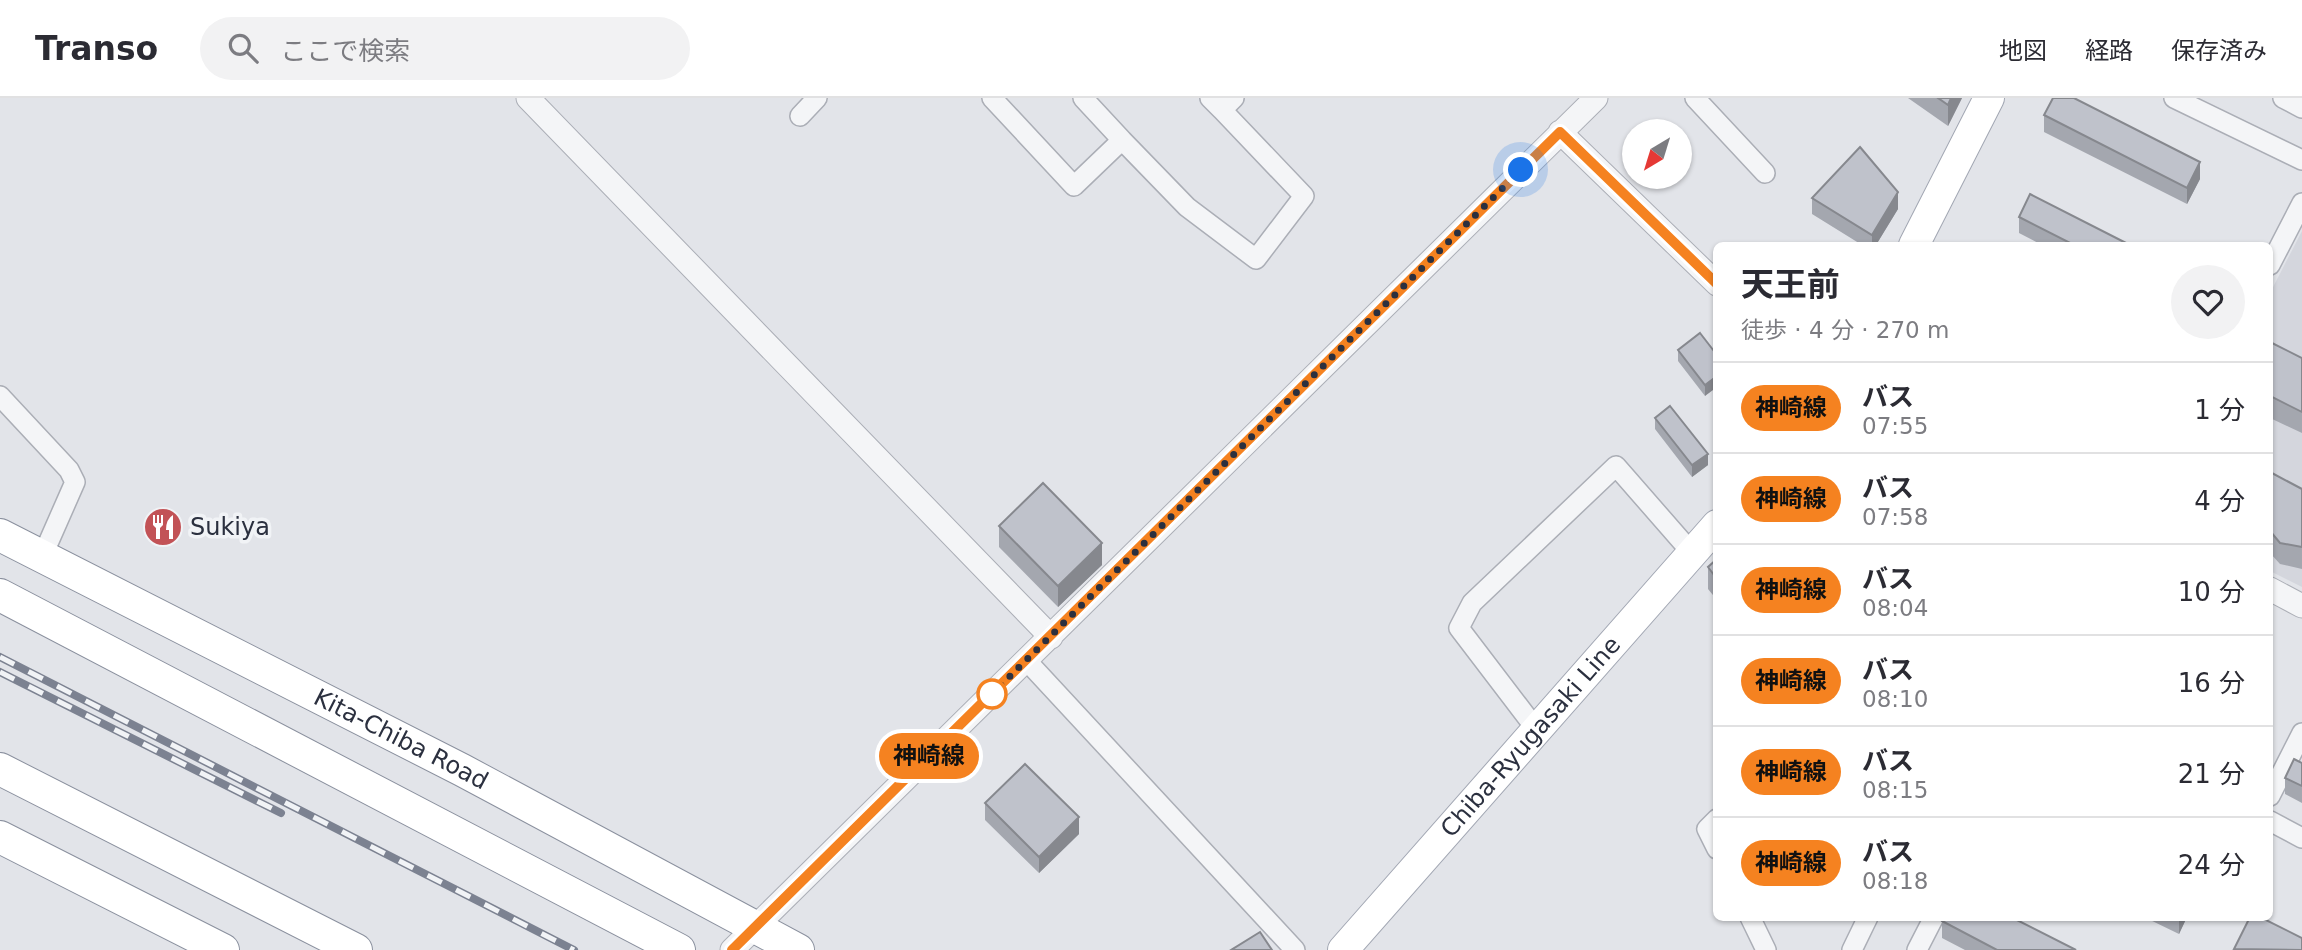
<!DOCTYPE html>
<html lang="ja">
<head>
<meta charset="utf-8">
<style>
	body { margin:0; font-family:"DejaVu Sans","Noto Sans JP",sans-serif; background:#f2f2f3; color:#2b2b33; height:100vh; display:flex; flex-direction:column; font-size:26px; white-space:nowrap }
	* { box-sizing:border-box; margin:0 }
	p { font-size:23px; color:#7c7c81 }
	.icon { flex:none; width:38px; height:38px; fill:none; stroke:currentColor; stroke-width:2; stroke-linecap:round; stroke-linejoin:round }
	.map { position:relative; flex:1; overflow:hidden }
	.side { position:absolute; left:1713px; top:144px; width:560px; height:679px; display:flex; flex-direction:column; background:#fff; border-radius:10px; box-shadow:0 2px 5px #0004 }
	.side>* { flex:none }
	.badge { padding:0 14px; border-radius:23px; font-size:24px; line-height:46px }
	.needle { width:46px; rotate:218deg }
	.buttons { position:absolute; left:1622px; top:21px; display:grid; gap:14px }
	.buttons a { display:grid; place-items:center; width:70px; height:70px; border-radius:50%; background:#fff; box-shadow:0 2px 5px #0004; font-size:35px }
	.you { position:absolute; width:35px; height:35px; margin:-18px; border:5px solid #fff; border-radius:50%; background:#1a73e8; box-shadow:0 0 0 10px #1a73e833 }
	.map>.badge { position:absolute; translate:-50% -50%; box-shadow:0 0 0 4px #fff }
	.round { display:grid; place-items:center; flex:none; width:74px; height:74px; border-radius:37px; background:#f2f2f3 }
	.headline { display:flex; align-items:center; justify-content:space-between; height:119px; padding:0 28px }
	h1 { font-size:33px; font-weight:700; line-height:52px }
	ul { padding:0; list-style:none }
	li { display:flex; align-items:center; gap:21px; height:91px; padding:0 28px; border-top:2px solid #e1e1e2 }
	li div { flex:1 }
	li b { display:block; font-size:26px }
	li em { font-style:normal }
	li .badge { min-width:77px; font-weight:700; text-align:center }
	header { display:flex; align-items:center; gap:42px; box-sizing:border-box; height:98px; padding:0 35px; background:#fff; border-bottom:2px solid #e1e1e2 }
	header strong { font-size:33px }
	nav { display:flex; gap:38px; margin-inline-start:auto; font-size:24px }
	.search { width:490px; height:63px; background:#f2f2f3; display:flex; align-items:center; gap:18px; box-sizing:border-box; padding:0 24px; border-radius:38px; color:#7c7c81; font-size:26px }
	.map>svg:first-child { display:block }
	.built { fill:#d4d6dd }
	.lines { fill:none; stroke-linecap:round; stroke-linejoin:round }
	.minor-casing { stroke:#abaeb6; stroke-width:22 }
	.tertiary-casing { stroke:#abaeb6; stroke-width:25 }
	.primary-casing { stroke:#a2a7b3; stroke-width:32 }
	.trunk-casing { stroke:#8a909e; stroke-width:34 }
	.minor { stroke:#f4f5f7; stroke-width:19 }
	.tertiary { stroke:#f4f5f7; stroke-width:23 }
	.primary { stroke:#fff; stroke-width:30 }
	.trunk { stroke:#fff; stroke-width:32 }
	.rail-casing { stroke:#7c8291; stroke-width:8 }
	.rail { stroke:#f1f3f6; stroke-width:5; stroke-dasharray:16; stroke-linecap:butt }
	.wall { fill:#a4a7af }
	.shaded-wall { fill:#86888e }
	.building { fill:#bfc2cb; stroke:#86888e; stroke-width:2 }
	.line-casing { stroke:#fff; stroke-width:16 }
	.line { stroke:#f58220; stroke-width:10 }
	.walk { stroke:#2b303f; stroke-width:7; stroke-dasharray:0 12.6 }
	.stop-dot { fill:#fff; stroke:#f58220; stroke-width:3.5 }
	.labels { text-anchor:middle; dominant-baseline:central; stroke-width:7; stroke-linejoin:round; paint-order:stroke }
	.poi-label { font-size:24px; fill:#2b303f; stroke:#f1f3f6; text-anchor:start }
	.street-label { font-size:24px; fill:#2b303f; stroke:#f1f3f6 }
</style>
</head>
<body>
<header>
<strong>Transo</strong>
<div class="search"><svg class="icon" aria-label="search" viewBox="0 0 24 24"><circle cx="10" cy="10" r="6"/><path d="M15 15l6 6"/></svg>ここで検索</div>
<nav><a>地図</a><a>経路</a><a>保存済み</a></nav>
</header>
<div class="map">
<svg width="2302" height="852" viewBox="0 0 2302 852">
	<rect width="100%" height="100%" fill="#e2e4e9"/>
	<!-- built -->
	<path class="built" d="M2302 133V489L2270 473V195Z"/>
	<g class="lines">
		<defs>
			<path id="minor" d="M992 0 1074 88 1122 42 1083 0
				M1210 0 1222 12 1234 0
				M1695 0 1765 75
				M2174 0 2302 62
				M2283 0 2302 10
				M800 18 817 0
				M1122 42 1187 109 1256 161 1304 98 1222 12
				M2270 167 2302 105
				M0 298 69 372 75 384 42 459
				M1026 562 1295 852
				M1536 631 1459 530 1472 505 1616 368 1692 455
				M2270 698 2302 635
				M1717 721 1707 731 1717 751
				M2270 723 2302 740
				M1750 819 1766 852
				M1852 852 1868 819
				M1917 852 1934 819"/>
			<path id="tertiary" d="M528 0 1051 539
				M1560 34 1717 186
				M2270 491 2302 508
				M732 852 1596 0"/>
			<g id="primary">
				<path d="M1914 147 1989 0"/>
				<path id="s1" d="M1343 852 1717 427"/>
			</g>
			<g id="trunk">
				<path id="s2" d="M0 437 462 672 798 852"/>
				<path d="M0 497 679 852"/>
				<path d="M0 671 356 852"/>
				<path d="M0 739 223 852"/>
			</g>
		</defs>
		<!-- minor casing -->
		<use href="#minor" class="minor-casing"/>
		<!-- tertiary casing -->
		<use href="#tertiary" class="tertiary-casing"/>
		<!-- primary casing -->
		<use href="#primary" class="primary-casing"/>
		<!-- trunk casing -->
		<use href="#trunk" class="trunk-casing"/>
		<!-- minor -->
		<use href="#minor" class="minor"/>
		<!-- tertiary -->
		<use href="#tertiary" class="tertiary"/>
		<!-- primary -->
		<use href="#primary" class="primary"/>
		<!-- trunk -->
		<use href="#trunk" class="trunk"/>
		<defs>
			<path id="rail" d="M0 559 574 852
				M0 574 281 715"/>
		</defs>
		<!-- rail casing -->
		<use href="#rail" class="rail-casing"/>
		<!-- rail -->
		<use href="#rail" class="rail"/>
	</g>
	<!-- wall -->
	<path class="wall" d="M1908 0H1962L1948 28Z
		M2044 17 2200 81 2187 106 2044 34Z
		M1812 100 1898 111 1876 147H1862L1812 116Z
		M2019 119 2130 147H2042L2019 135Z
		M2270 244 2302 260V335L2270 320Z
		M1678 252 1717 257 1705 298 1678 263Z
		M1655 320 1708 367 1692 379 1655 331Z
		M2270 374 2302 391V471L2280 466 2270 455Z
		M999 428 1102 467 1058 509 999 449Z
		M1717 461V502L1708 491V469Z
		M2302 665V705L2285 696V680Z
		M985 705 1079 736 1039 775 985 722Z
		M2144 819H2187L2179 836Z
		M1942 823 2076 852H1965L1942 840Z"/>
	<!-- shaded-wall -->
	<path class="shaded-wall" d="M1951 0H1962L1948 28V7Z
		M2200 64V81L2187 106V90Z
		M1898 94V111L1876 147H1872V137Z
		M1717 278V289L1705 298V287Z
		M1708 356V367L1692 379V367Z
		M1102 445V467L1058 509V488Z
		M1079 719V736L1039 775V759Z
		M2179 819H2187L2179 836Z"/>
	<!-- building -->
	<path class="building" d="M1938 0H1951L1948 7Z
		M2053 0H2074L2200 64 2187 90 2044 17Z
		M1860 49 1898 94 1872 137 1812 100Z
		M2030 96 2130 147H2074L2019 119Z
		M1700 235 1717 257V278L1705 287 1678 252Z
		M2270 244 2302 260V314L2270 298Z
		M1670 308 1708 356 1692 367 1655 320Z
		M2270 374 2302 391V449L2280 445 2270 433Z
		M1043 385 1102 445 1058 488 999 428Z
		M1717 461V481L1708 469Z
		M2294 661 2302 665V688L2285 680Z
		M1025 666 1079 719 1039 759 985 705Z
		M1944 819H2011L2076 852H1997L1942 823Z
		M2250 819H2260L2302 840V852L2234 851Z
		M1260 834 1272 852H1231Z"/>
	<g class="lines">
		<defs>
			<path id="line" d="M732 852 1560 34 1717 186"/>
		</defs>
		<!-- line casing -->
		<use href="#line" class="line-casing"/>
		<!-- line -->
		<use href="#line" class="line"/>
		<!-- walk -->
		<path class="walk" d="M992 596 1521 72"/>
	</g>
	<!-- icons -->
	<defs>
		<symbol id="restaurant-disc" viewBox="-11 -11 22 22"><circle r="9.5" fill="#c25256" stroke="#f1f3f6"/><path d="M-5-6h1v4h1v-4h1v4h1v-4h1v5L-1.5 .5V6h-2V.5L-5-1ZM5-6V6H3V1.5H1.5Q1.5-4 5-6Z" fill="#fff"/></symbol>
	</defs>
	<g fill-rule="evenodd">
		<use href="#restaurant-disc" x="141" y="407" width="44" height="44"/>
	</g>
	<!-- markers -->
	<circle class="stop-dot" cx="992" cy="596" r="14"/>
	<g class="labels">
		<!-- poi labels -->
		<g class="poi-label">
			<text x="190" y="429">Sukiya</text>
		</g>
		<!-- street labels -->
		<g class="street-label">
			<text stroke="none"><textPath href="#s1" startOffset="284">Chiba-Ryugasaki Line</textPath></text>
			<text stroke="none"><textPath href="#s2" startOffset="450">Kita-Chiba Road</textPath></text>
		</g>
	</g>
</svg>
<div class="buttons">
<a><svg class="needle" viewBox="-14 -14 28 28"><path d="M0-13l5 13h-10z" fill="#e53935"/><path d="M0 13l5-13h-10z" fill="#7c7c81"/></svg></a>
</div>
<div class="you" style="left:1521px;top:72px"></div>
<b class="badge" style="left:929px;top:658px;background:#f58220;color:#111">神崎線</b>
<section class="side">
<div class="headline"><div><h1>天王前</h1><p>徒歩 · 4 分 · 270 m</p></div><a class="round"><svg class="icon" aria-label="heart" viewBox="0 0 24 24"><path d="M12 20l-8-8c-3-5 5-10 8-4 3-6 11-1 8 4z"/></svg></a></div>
<ul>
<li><span class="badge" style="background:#f58220;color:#111">神崎線</span><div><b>バス</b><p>07:55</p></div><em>1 分</em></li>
<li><span class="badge" style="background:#f58220;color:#111">神崎線</span><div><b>バス</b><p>07:58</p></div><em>4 分</em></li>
<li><span class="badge" style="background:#f58220;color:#111">神崎線</span><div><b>バス</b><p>08:04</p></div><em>10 分</em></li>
<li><span class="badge" style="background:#f58220;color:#111">神崎線</span><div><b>バス</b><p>08:10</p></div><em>16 分</em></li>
<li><span class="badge" style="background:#f58220;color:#111">神崎線</span><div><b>バス</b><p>08:15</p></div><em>21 分</em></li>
<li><span class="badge" style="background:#f58220;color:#111">神崎線</span><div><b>バス</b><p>08:18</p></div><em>24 分</em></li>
</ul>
</section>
</div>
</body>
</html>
